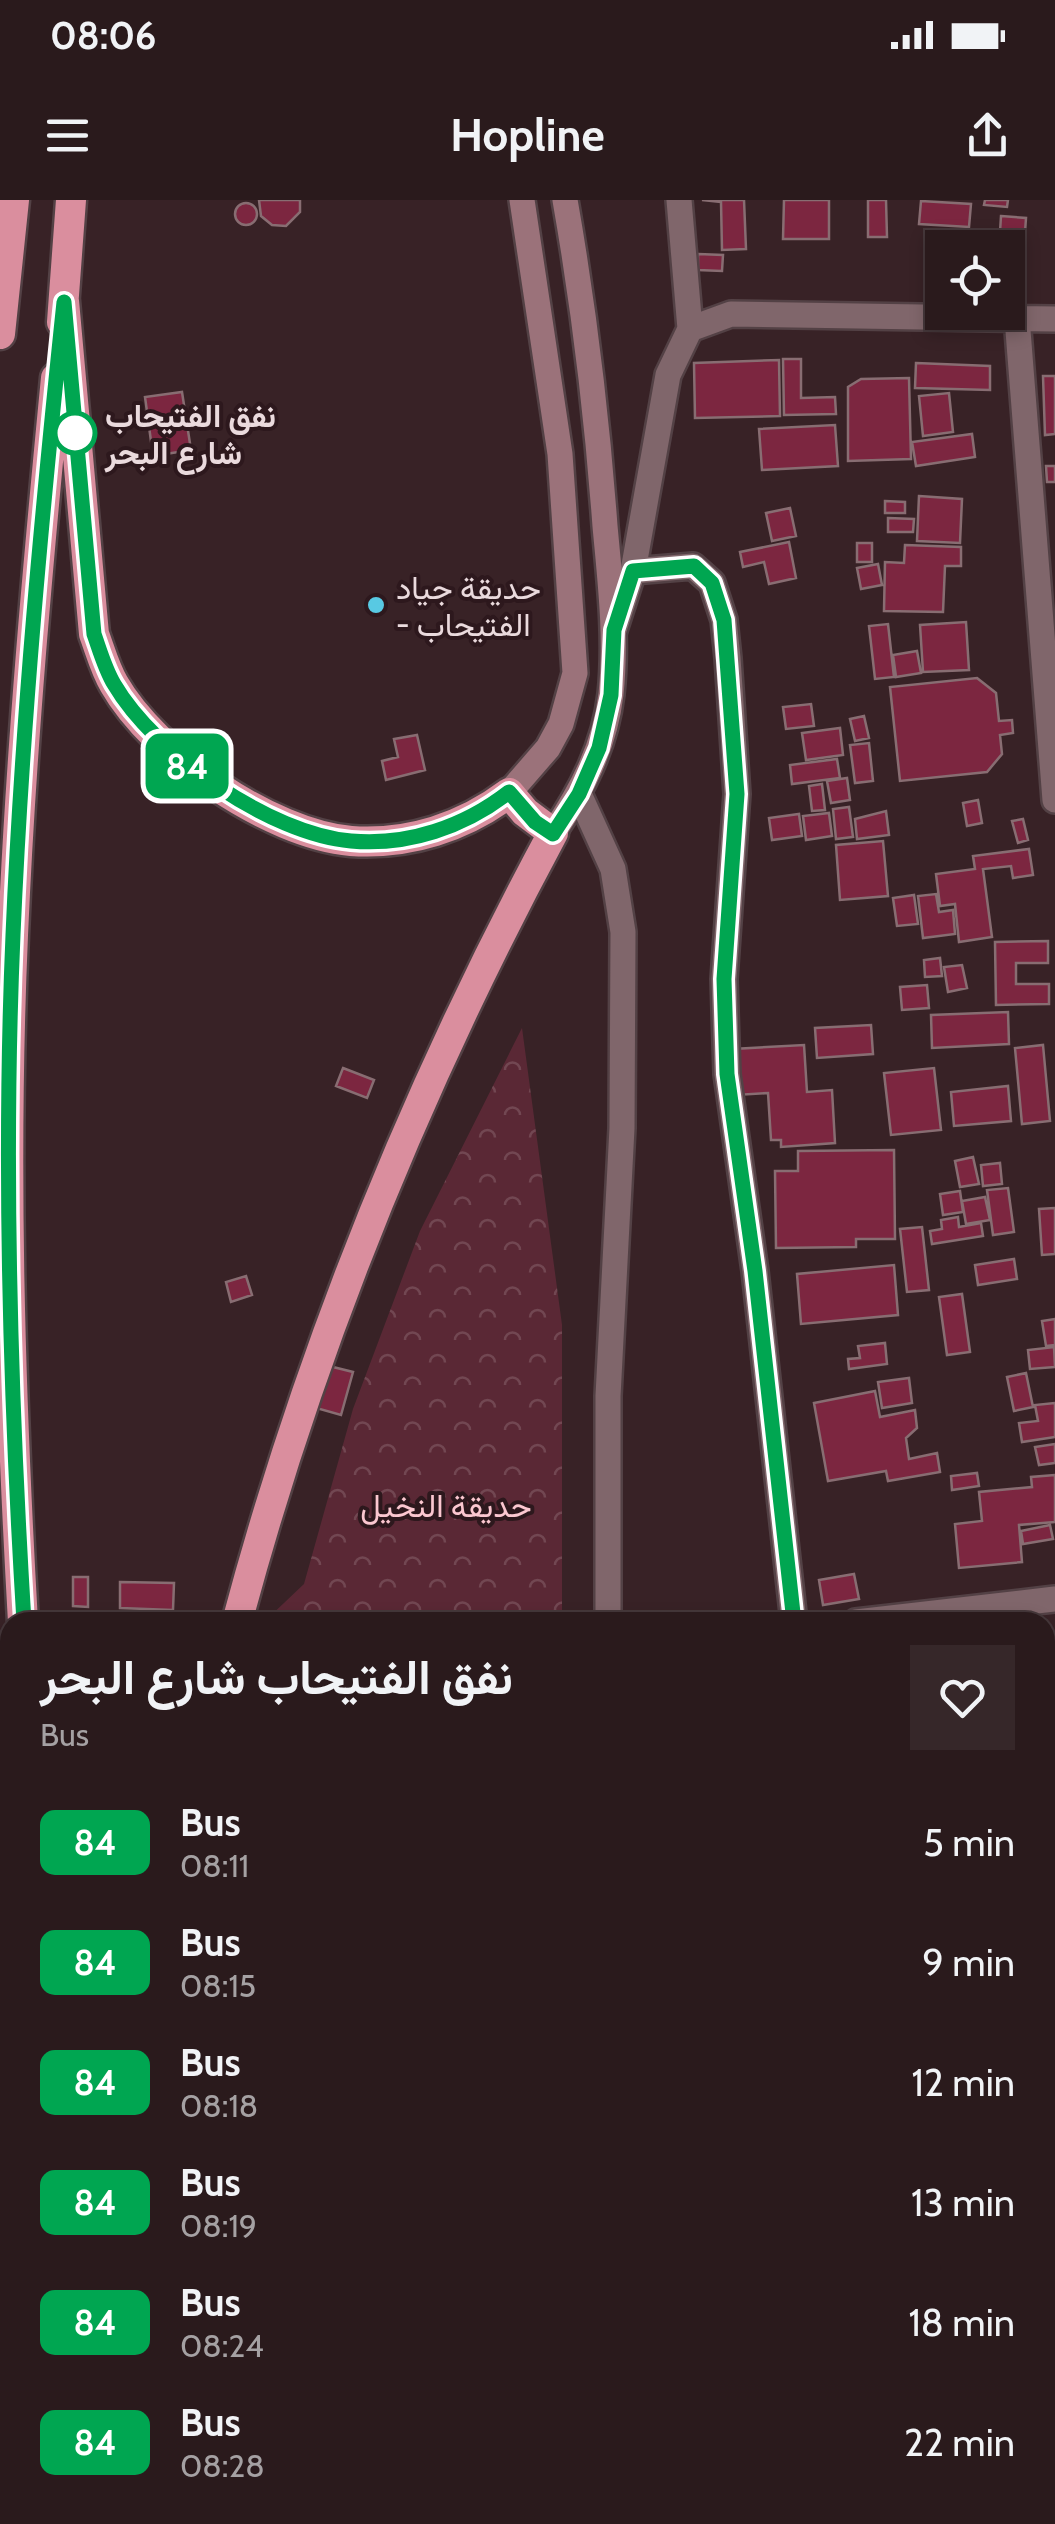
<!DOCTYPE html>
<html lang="en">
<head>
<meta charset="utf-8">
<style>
	body { margin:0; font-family:Cabin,Vazirmatn,sans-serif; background:#362729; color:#f1f3f6; height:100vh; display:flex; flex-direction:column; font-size:38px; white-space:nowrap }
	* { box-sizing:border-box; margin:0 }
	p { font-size:32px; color:#a5a1a3 }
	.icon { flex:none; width:55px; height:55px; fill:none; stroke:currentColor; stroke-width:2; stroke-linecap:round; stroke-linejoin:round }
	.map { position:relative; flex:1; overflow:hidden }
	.details { position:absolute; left:0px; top:1412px; width:1055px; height:912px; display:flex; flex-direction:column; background:#2a1a1c; border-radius:30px 30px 0 0; box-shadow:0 5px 15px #0003,0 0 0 2px #46383b }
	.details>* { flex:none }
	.badge { padding:0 20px; border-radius:15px; font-size:35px; line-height:65px }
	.controls { position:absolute; left:925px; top:30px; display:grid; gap:20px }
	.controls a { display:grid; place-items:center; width:100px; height:100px; border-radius:0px; background:#2a1a1c; box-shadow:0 5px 15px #0003,0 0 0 2px #46383b; font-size:50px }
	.map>.badge { position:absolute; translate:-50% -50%; box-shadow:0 0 0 5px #fff }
	.round { display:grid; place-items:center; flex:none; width:105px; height:105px; border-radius:0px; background:#362729 }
	.headline { display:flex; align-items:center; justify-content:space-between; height:170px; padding:0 40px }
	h1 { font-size:48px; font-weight:700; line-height:75px }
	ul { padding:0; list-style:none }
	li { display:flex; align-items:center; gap:30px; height:120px; padding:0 40px }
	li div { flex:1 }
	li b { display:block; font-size:38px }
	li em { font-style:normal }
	li .badge { min-width:110px; font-weight:700; text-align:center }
	.status { display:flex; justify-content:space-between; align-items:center; height:70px; padding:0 50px; background:#2a1a1c; direction:ltr }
	.status svg { height:28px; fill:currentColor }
	header { display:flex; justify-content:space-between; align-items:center; height:130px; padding:0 40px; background:#2a1a1c; font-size:45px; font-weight:700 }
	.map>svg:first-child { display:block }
	.park { fill:url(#park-crowns) }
	.building { fill:#7c2640; stroke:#886d72; stroke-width:2.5 }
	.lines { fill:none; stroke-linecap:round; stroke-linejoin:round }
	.street-casing { stroke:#534145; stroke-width:30 }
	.secondary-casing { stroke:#534145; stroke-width:30 }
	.highway-casing { stroke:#534145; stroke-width:35 }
	.street { stroke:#80666b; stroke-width:25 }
	.secondary { stroke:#9b727a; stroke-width:25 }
	.highway { stroke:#da8e9e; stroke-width:30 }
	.line-casing { stroke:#fff; stroke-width:22 }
	.line { stroke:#00a651; stroke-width:15 }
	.stop-dot { fill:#fff; stroke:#00a651; stroke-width:5 }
	.poi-dot { fill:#58c9e3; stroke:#2d181d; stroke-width:4 }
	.labels { text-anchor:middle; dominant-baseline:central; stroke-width:8; stroke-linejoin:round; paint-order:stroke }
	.stop-label { font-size:32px; font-weight:bold; fill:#eadadd; stroke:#2d181d; text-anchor:start }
	.poi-label { font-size:32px; fill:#eadadd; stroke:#2d181d; text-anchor:start }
	.park-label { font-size:32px; fill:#fbc7d0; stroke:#2d181d }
</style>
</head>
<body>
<div class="status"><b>08:06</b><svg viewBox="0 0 49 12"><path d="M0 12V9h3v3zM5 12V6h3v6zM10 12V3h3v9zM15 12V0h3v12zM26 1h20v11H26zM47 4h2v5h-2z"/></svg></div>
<header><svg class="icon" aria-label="menu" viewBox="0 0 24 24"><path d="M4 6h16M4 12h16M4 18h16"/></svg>Hopline<svg class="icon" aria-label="share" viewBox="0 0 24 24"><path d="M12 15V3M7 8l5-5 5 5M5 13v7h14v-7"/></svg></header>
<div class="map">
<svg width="1055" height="2324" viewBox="0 0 1055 2324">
	<defs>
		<pattern id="park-crowns" width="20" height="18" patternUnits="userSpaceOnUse" patternTransform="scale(2.5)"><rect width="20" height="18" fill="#5a2835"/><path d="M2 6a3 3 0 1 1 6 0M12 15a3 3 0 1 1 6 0" fill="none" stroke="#724752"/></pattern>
	</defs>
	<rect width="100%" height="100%" fill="#382226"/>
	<!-- park -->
	<path class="park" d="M522 828 562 1125V1422H264L304 1384 353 1209 420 1031Z
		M195 2315H566L564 2324H195Z"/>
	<!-- building -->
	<path class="building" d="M259 0H300V12L286 26 272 25 261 16Z
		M702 0H744L746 49 722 50 721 2Z
		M784 0H829V39H783Z
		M868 0H886L887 37H868Z
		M985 0H1008L1007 7 984 5Z
		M921 1 971 4 969 27 919 24Z
		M235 14a11 11 0 1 1 22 0a11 11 0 1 1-22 0Z
		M1001 16 1026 18 1023 62 1008 61V48H999Z
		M698 54 723 55 722 71 698 70Z
		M783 159H801V198L835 197 836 214 784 215Z
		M779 160 780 216 695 218 694 163Z
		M916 163 990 166V190L915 188Z
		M1043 176H1055V234L1045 235Z
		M909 178 911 259 848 261V187L861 179Z
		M182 192 191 250 153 256 145 197Z
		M949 193 953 232 923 236 919 196Z
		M835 225 838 266 762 270 759 229Z
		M972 234 975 257 916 266 912 242Z
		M1046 266H1055V282H1047Z
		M919 296 962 299 960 343 917 341Z
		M885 301 905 302V313H885Z
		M790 308 796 336 772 341 766 313Z
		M888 318 914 319 913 332H888Z
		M789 342 796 378 769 384 764 362 743 367 740 352Z
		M857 343H872V362H857Z
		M905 345 961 347V366H945L943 412 884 411 885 362 904 363Z
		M878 364 882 385 861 389 857 368Z
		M966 422 969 470 923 472 920 425Z
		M888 424 894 477 875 479 869 426Z
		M917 451 921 473 896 477 893 455Z
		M977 478 996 493 999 521 1012 520 1013 533 1000 535 1002 554 987 572 900 581 890 487Z
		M811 504 814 526 786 529 783 507Z
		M864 516 869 538 855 541 850 519Z
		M840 528 843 555 806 560 802 533Z
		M417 535 425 570 386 580 382 561 398 557 394 539Z
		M869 543 873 581 855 583 850 545Z
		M837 559 840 578 792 584 790 565Z
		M847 578 850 600 831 603 827 581Z
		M822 584 825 610 812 611 809 586Z
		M978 600 982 623 967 626 963 603Z
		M849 607 853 637 836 639 833 609Z
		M886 611 889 635 857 639 855 619Z
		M829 613 832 636 806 640 803 616Z
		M799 614 802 636 772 640 769 618Z
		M1023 619 1028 640 1018 643 1012 621Z
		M883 641 888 696 840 700 836 645Z
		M1029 649 1033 675 1013 678 1011 666 983 669 992 737 959 742 955 704 940 706 936 674 975 669 973 656Z
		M936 694 939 712 953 710 955 734 923 738 918 696Z
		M914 695 918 724 897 726 893 698Z
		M1048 741V763H1016V784H1049V804L996 805 995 742Z
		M940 758 942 776 925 777 924 760Z
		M962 765 967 788 948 792 944 767Z
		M927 785 929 808 902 810 900 787Z
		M1008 812 1009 844 932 848 931 815Z
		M871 825 873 854 817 858 815 828Z
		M804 845 807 892 832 890 835 943 781 947V940H771L768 893 736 895 733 849Z
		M1043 845 1050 921 1022 924 1015 848Z
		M343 868 374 880 367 898 336 886Z
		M934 868 941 930 891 935 884 873Z
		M1008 886 1011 921 954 926 951 892Z
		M894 950 895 1039H856V1047L776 1048 775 971H798V951Z
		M973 957 979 984 960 987 955 961Z
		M1000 963 1002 984 983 986 981 965Z
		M1008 988 1014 1032 993 1035 987 990Z
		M960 991 963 1012 943 1015 940 994Z
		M985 997 990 1020 966 1024 962 1001Z
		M1055 1008V1054L1042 1055 1039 1009Z
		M958 1017 959 1027 981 1023 983 1036 932 1044 930 1031 942 1029 941 1020Z
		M922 1027 929 1090 907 1092 900 1029Z
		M1014 1059 1017 1079 978 1085 975 1065Z
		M894 1065 898 1115 801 1124 797 1074Z
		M246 1076 252 1095 231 1102 226 1082Z
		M962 1094 970 1152 947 1155 939 1097Z
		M1055 1119V1145L1046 1146 1042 1121Z
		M885 1143 887 1164 849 1169 848 1159 860 1158 858 1146Z
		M1054 1147 1055 1167 1030 1169 1028 1150Z
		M321 1164 353 1172 341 1215 309 1206Z
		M1026 1173 1033 1207 1014 1211 1007 1177Z
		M909 1178 912 1203 882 1208 878 1182Z
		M875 1191 880 1217 915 1210 917 1228 906 1238 909 1259 937 1253 940 1272 888 1281 886 1271 828 1281 814 1203Z
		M1055 1203V1237L1022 1242 1019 1223 1038 1221 1035 1205Z
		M1055 1244V1263L1039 1265 1035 1247Z
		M977 1273 979 1286 952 1290 951 1276Z
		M1055 1275V1322L1019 1325 1022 1362 959 1368 955 1324 982 1321 979 1292 1032 1287 1031 1277Z
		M1050 1325 1053 1339 1023 1344 1021 1331Z
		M854 1374 859 1399 823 1405 819 1380Z
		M73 1377H88V1407L73 1406Z
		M120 1382 174 1383 173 1410 120 1408Z
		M1055 1439V1511L1045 1512V1440Z
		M1055 1585V1643H1051L1047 1586Z
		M1045 1649H1055V1675H1045Z
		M1045 1679H1055V1720H1045Z
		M1055 1775V1805L1045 1806V1776Z
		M1055 1819V1841L1046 1843 1045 1821Z
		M1055 1990V2006L1045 2007V1991Z
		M1055 2010V2053L1046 2054 1045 2012Z
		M732 2315H797L798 2324H733Z"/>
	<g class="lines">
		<defs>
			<path id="street" d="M679 0 690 129
				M1017 118 1055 600
				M633 371 693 366 712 383 724 420 728 458 737 594 724 779 727 874 755 1071 794 1422
				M614 430 633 371 668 175 690 129 731 114 1055 119
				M579 594 613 669 623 732 622 928 608 1196V1422
				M856 1422 1055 1399
				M1045 1922H1055
				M881 2315 882 2324
				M605 2324 606 2315"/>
			<path id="secondary" d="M509 593 548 548 561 524 575 473 560 254 522 0
				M553 633C582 590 605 546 611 494 617 438 610 381 605 326 597 217 584 108 565 0"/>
			<path id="highway" d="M64 101 94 434C100 450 105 469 114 484 154 554 270 634 351 641 409 645 464 627 509 593L525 612 553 633C419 882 310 1149 237 1422
				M62 122 71 0
				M0 134 14 0
				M23 1422C10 1194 3 964 13 735 21 549 38 363 56 178
				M0 1934 10 2018
				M54 2315 55 2324
				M119 2315 120 2324
				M151 2324V2315"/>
		</defs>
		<!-- street casing -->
		<use href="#street" class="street-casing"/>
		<!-- secondary casing -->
		<use href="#secondary" class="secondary-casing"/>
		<!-- highway casing -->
		<use href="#highway" class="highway-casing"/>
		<!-- street -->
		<use href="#street" class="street"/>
		<!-- secondary -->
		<use href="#secondary" class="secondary"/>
		<!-- highway -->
		<use href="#highway" class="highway"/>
	</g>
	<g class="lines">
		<defs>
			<path id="line" d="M24 1422C10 1194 3 964 13 735 22 523 42 312 64 102L94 434C100 451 105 469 114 484 155 554 270 634 351 641 408 646 464 627 509 592L535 622 553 634 579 594 599 548 611 495 614 430 633 371 694 366 712 383 724 420 737 594 724 779 727 874 755 1071 794 1422"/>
		</defs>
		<!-- line casing -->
		<use href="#line" class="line-casing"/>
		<!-- line -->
		<use href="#line" class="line"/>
	</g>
	<!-- markers -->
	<circle class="stop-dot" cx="75" cy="233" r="20"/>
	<circle class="poi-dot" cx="376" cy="405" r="10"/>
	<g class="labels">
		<!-- stop labels -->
		<g class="stop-label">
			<text x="105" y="215">نفق الفتيحاب<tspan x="105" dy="37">شارع البحر</tspan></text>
		</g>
		<!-- poi labels -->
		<g class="poi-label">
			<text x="396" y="387">حديقة جياد<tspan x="396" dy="37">- الفتيحاب</tspan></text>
		</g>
		<!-- park labels -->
		<g class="park-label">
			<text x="446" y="1305">حديقة النخيل</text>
		</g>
	</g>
</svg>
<div class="controls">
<a><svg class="icon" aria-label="locate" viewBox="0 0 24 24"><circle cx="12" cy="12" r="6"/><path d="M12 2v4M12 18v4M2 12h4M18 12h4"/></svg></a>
</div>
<b class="badge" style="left:187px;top:566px;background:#00a651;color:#fff">84</b>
<section class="details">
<div class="headline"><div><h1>نفق الفتيحاب شارع البحر</h1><p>Bus</p></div><a class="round"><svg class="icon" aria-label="heart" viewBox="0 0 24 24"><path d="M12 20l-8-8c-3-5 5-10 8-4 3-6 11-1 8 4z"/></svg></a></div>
<ul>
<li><span class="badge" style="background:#00a651;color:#fff">84</span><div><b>Bus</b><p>08:11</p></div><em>5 min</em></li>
<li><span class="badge" style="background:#00a651;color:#fff">84</span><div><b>Bus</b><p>08:15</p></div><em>9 min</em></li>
<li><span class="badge" style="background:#00a651;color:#fff">84</span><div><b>Bus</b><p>08:18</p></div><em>12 min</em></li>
<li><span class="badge" style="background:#00a651;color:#fff">84</span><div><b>Bus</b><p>08:19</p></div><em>13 min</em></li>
<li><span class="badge" style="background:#00a651;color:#fff">84</span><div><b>Bus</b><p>08:24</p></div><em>18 min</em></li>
<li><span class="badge" style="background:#00a651;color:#fff">84</span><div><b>Bus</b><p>08:28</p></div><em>22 min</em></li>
</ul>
</section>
</div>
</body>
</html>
